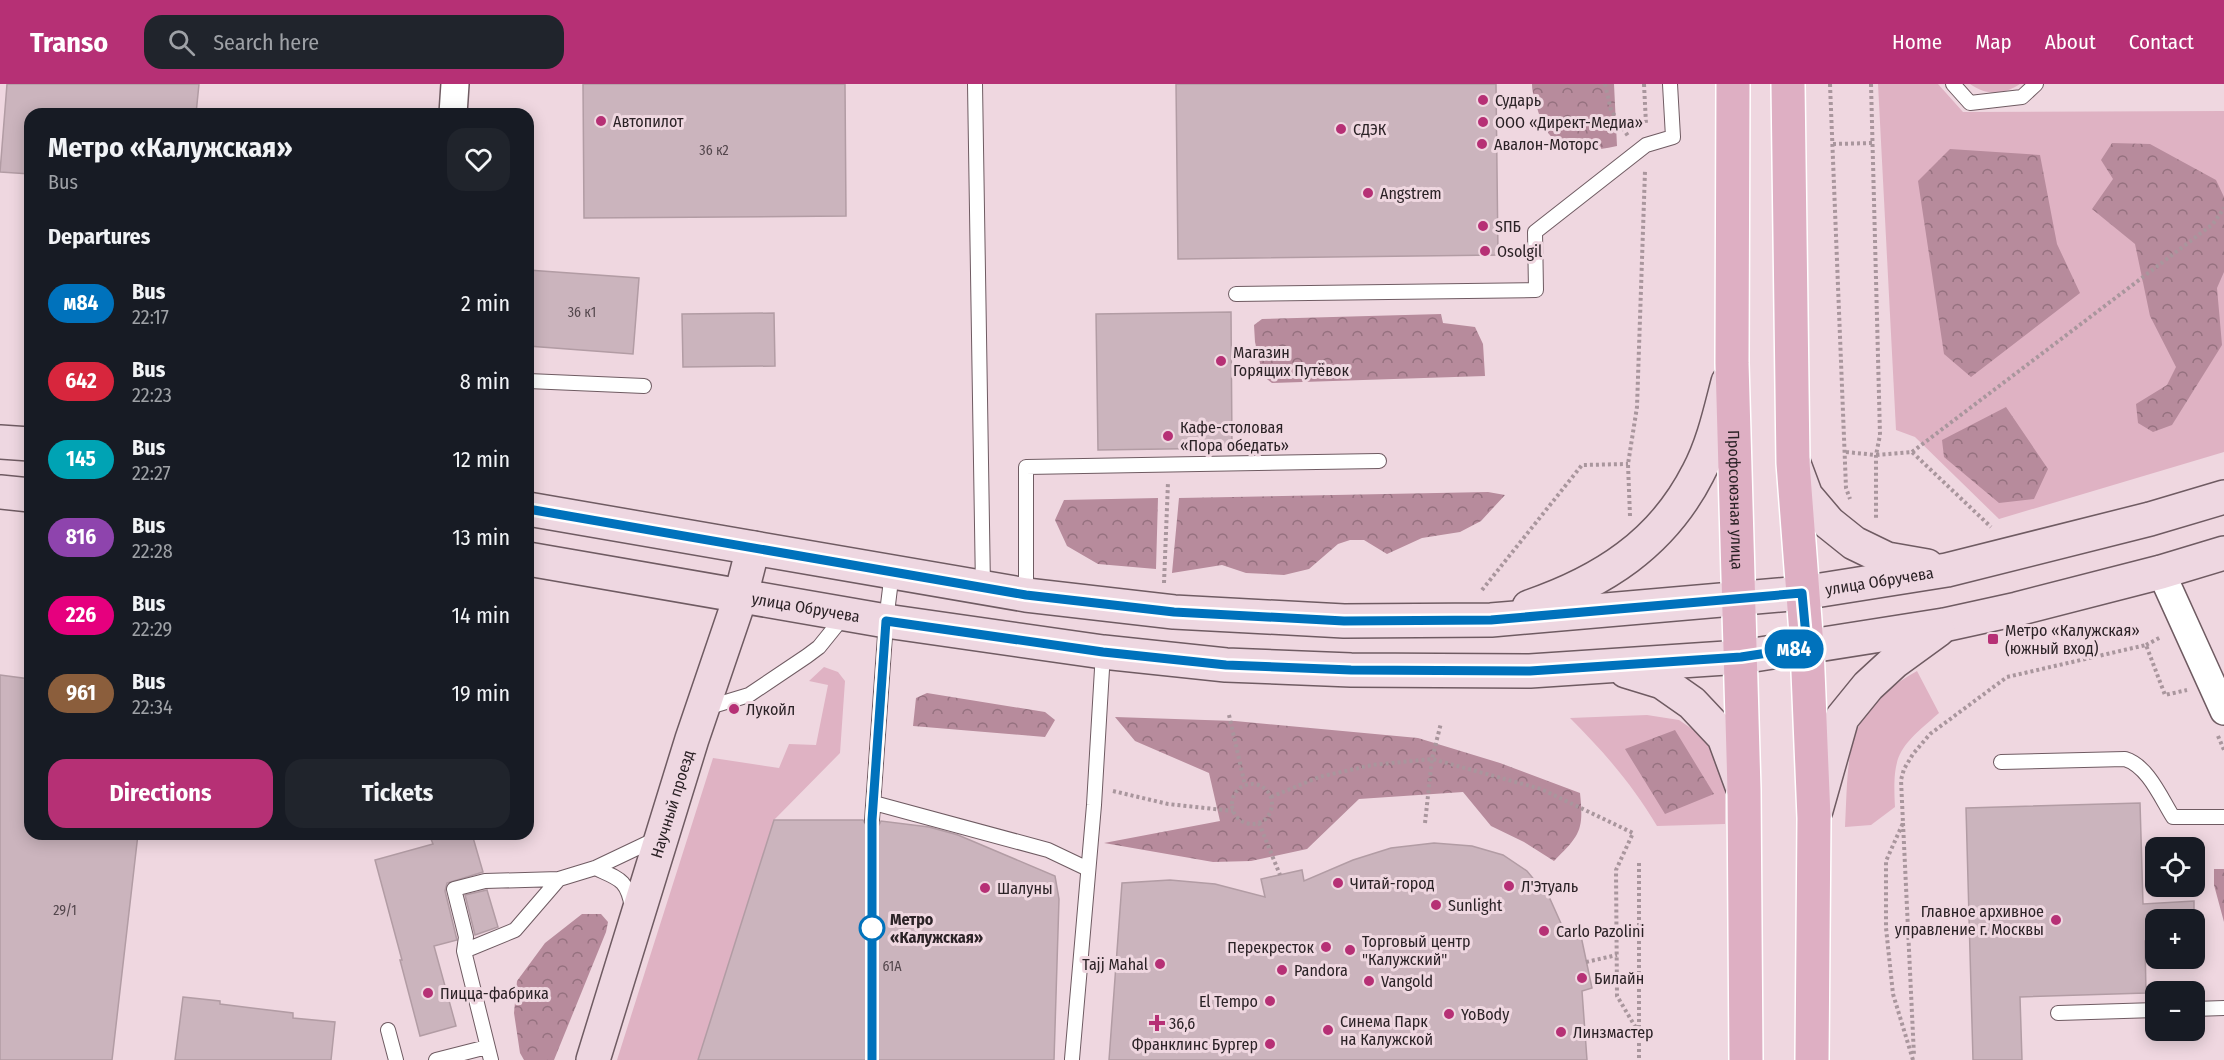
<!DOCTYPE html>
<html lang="en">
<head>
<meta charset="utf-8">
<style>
	body { margin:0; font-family:"Fira Sans Condensed",sans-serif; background:#20242c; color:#f1f3f6; height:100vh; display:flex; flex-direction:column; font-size:22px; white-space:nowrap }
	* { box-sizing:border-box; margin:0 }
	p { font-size:20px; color:#9ea1a6 }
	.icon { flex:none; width:33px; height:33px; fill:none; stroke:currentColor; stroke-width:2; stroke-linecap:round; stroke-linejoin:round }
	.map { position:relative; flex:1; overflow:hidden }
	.side { position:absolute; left:24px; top:24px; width:510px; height:732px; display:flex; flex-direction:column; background:#171b24; border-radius:18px; box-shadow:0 3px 15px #0003 }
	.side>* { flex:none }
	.badge { padding:0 12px; border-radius:20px; font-size:21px; line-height:39px }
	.controls { position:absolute; left:2145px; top:753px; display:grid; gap:12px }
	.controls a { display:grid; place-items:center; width:60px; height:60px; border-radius:12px; background:#171b24; box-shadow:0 3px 15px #0003; font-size:30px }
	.map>.badge { position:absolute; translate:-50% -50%; box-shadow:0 0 0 3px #fff }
	h2 { padding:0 24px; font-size:22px; line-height:54px }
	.round { display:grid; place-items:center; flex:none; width:63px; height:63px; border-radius:18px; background:#20242c }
	.headline { display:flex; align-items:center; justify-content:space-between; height:102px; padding:0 24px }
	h1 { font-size:28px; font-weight:700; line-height:45px }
	.action { display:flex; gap:12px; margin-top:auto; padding:12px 24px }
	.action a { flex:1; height:69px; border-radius:18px; background:#b63075; color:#fff; font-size:24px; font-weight:700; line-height:69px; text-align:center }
	.action a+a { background:#20242c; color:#f1f3f6 }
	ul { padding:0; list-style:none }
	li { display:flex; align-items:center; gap:18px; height:78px; padding:0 24px }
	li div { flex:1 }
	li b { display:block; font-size:22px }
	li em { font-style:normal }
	li .badge { min-width:66px; font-weight:700; text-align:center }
	header { display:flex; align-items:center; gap:36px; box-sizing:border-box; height:84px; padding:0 30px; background:#b63075; color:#fff }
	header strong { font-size:28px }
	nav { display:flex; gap:33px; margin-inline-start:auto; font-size:21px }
	.search { width:420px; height:54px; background:#20242c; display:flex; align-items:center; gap:15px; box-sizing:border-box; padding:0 21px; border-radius:18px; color:#9ea1a6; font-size:22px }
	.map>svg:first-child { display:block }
	.green { fill:#dfb2c3 }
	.forest { fill:url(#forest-crowns) }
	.building { fill:#cbb4bd; stroke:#b29ca4; stroke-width:1.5 }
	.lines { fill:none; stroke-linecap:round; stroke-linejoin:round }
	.lane-casing { stroke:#6f5b62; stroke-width:16 }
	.street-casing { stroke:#6f5b62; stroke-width:30 }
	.secondary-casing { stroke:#6f5b62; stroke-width:36 }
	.primary-casing { stroke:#fff; stroke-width:36 }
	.path { stroke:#a9969d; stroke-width:4; stroke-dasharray:3 3; stroke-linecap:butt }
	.lane { stroke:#fff; stroke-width:14 }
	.street { stroke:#fff; stroke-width:27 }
	.secondary { stroke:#eed7e1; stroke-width:33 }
	.primary { stroke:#deafc3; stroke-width:33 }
	.line-casing { stroke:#fff; stroke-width:14 }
	.line { stroke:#0072bc; stroke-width:9 }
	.poi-dot { fill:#b63075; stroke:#efd7e0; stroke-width:2 }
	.stop-dot { fill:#fff; stroke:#0072bc; stroke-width:3 }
	.labels { text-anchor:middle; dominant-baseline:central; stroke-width:6; stroke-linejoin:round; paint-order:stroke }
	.number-label { font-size:14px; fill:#53464c }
	.poi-label { font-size:16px; fill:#2b2226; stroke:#efd7e0; text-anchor:start }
	.street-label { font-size:16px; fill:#2b2226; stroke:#efd7e0 }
	.stop-label { font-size:16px; font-weight:bold; fill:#2b2226; stroke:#efd7e0; text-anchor:start }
</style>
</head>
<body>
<header>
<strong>Transo</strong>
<div class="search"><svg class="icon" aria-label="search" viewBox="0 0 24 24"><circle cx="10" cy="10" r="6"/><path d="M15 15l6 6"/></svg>Search here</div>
<nav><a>Home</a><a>Map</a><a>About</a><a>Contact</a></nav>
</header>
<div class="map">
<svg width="2224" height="976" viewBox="0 0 2224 976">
	<defs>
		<pattern id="forest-crowns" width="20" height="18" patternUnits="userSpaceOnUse" patternTransform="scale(1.5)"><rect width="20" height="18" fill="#b78b9c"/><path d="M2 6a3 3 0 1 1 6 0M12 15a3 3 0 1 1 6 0" fill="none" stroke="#95717f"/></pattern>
	</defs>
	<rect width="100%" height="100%" fill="#efd7e0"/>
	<!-- green -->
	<path class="green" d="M1878 0H1938L1963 28 2224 27V368L1999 435 1915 353 1896 346Z
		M1970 0H2020C2003 11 1987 12 1970 0Z
		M824 583 838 588 845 597 840 669 774 736 698 976H617L713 674 779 684 789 660 816 661 828 601 809 597Z
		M1917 587 1939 629C1899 664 1892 668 1895 723L1871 741 1845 743C1849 667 1843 629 1917 587Z
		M1647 631 1679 636 1695 647 1717 670 1725 690V740L1657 742C1632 700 1604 668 1570 634Z"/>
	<!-- forest -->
	<path class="forest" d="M1532 0H1614L1617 62C1579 70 1551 70 1538 27 1536 18 1532 10 1532 0Z
		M2112 59 2150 60 2216 96 2224 113V188L2217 204 2222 261 2172 341 2153 348 2138 339 2136 320 2167 301 2176 283 2150 232 2135 160 2092 125 2113 95 2101 76Z
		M1950 65 2040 71 2057 160 2080 209 1971 293 1944 270 1918 97Z
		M1441 230 1443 239 1475 243 1483 260 1485 292 1272 299 1263 292 1255 258 1254 241 1262 235Z
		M2006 323 2048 385 2034 415 1999 419 1944 373 1942 356Z
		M1488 408 1505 411 1481 437 1460 448 1422 454 1387 470 1364 456H1350L1338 460 1309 485 1284 491 1246 489 1222 481 1172 489 1179 414Z
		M1158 414 1156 485 1098 480 1067 462 1055 436 1064 416Z
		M927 609 1045 628 1055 636 1045 653 913 642 916 614Z
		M1115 633 1235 637 1418 654 1500 679 1580 709C1584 747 1580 751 1554 777L1524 758 1491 742 1463 708 1359 715 1307 765 1251 777 1213 778 1104 759 1220 737 1209 689 1135 657Z
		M1675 646 1714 710 1665 730 1625 665Z
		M2214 785H2224V838L2214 801Z
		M582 830H601L608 838 606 848 554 976H524L520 969 514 929 517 897 545 859Z"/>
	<!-- building -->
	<path class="building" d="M7 0H199L196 30H30V90L0 88Z
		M583 0H845L846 132 584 134Z
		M1176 0H1496L1498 171 1178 175Z
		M528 186 639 194 633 270 528 262Z
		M1231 228 1232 364 1098 366 1096 230Z
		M774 229 775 282 683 283 682 230Z
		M0 591 30 595V750H138L112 976H0Z
		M2140 719 2143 820 2194 817V836H2156V856L2145 857 2146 909 2020 913 2022 976H1973L1966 724Z
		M774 736H863L867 743 872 745 879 741 881 737 929 743 958 751 1055 792 1059 815 1054 976H698Z
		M447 750H472L483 788 447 799 445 807 457 856 434 862 456 942 420 952 400 876H402L375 776 433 760 431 755Z
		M1434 759 1472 762 1503 771 1527 787 1550 815 1568 855 1581 852 1592 904 1582 907 1587 976H1109L1122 799 1170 796 1215 800 1265 813 1261 795 1302 786 1304 797 1353 776 1391 764Z
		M487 806 498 843 475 851 465 811Z
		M183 913 220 917V920L293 929V934L335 938 331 976H175Z"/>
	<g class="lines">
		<defs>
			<path id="lane" d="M975 0 983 504
				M1953 0 1970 19 2022 13 2036 0
				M1236 210 1536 206 1535 148 1646 61 1673 53 1670 0
				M528 297 644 302
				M1026 511V383L1379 377
				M706 624 749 611 807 572 819 563 844 532
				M2001 678 2125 675C2148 682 2161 714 2173 733H2224
				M874 719 1048 766 1088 785
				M872 736 886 537 892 488
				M595 784C619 795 627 795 632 823
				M464 867 466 853 454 805 485 797 559 795
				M2194 925 2224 924
				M2058 929 2156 926
				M388 946 396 976
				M1072 975 1094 721 1103 568
				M436 976 487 963
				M491 976 464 867 515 846 559 795 595 784 656 755"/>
			<path id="street" d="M453 30 455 0
				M2161 488 2224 627"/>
			<g id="secondary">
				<path d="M0 358 30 360"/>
				<path d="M1794 380 1806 412 1829 439 1854 459 1887 475 1927 482"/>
				<path d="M0 408 30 411"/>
				<path id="s1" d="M528 425 1026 511 1174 528 1344 537 1491 536 1802 509 1947 486 2150 435 2224 413"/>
				<path id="s2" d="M528 475 886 537 1103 568 1226 581 1351 586 1530 587 1741 573 1944 541 2017 525 2161 488 2224 469"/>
				<path d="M1529 523C1602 498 1662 460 1698 389 1713 361 1720 329 1728 298"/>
				<path d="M1626 587 1662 598 1692 619 1724 653 1742 702"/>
				<path d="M1816 726 1842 634 1868 602 1894 578 1938 546"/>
				<path id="s3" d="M593 976 692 655 741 511 753 464"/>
			</g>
			<g id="primary">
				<path id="s4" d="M1733 0 1732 279 1744 706 1746 976"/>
				<path d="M1788 0 1793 379 1807 563 1814 734 1812 976"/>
			</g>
		</defs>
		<!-- lane casing -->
		<use href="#lane" class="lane-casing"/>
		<!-- street casing -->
		<use href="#street" class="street-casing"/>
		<!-- secondary casing -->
		<use href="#secondary" class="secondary-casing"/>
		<!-- primary casing -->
		<use href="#primary" class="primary-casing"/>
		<!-- path -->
		<path class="path" d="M1605 0 1611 26 1628 52
			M1644 0 1646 40
			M1830 0 1846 404 1850 415
			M1871 0 1880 351 1876 371 1912 368 1991 443
			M1833 60 1874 59
			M1846 368 1876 371V436
			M1912 368 2213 140 2224 124
			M529 395V363
			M1630 432 1628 380 1637 323 1645 87
			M1164 499 1168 398
			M1482 506 1582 381 1628 380
			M2146 561 2161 553
			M1229 631 1245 701
			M2218 652 2224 666
			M1232 720a20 20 0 1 1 40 0a20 20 0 1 1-40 0Z
			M1113 707 1168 720 1233 727
			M1271 713 1319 693 1372 681 1432 675 1541 705 1633 749 1616 786 1617 912 1639 949
			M1259 739 1280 791
			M1425 739 1432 675 1441 639
			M1903 739 1914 972
			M1639 779V976
			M1586 878 1617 871
			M1913 976 1893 910 1886 844V777L1903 739 1901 696 1904 685 1913 670 1930 650 2007 593 2146 561 2165 611 2187 606"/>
		<!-- lane -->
		<use href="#lane" class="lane"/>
		<!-- street -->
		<use href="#street" class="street"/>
		<!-- secondary -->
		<use href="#secondary" class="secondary"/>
		<!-- primary -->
		<use href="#primary" class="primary"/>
	</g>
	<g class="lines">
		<defs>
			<path id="line" d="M528 425 1026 511 1174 528 1344 537 1491 536 1802 509 1807 563 1741 573 1530 587 1351 586 1226 581 1103 568 886 537 872 736V976"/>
		</defs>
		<!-- line casing -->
		<use href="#line" class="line-casing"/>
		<!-- line -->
		<use href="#line" class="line"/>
	</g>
	<!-- markers -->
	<g class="poi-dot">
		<circle cx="1483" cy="16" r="6"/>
		<circle cx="601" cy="37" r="6"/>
		<circle cx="1483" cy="38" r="6"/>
		<circle cx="1341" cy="45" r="6"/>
		<circle cx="1482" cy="60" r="6"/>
		<circle cx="1368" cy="109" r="6"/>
		<circle cx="1483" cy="142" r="6"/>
		<circle cx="1485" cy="167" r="6"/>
		<circle cx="1221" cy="277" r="6"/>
		<circle cx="1168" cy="352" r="6"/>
		<rect x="1987" y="549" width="12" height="12" rx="3"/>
		<circle cx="734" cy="625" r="6"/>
		<circle cx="1338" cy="799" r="6"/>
		<circle cx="1509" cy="802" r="6"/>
		<circle cx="985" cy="804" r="6"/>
		<circle cx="1436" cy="821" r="6"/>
		<circle cx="2056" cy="836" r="6"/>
		<circle cx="1544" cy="847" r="6"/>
		<circle cx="1326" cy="863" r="6"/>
		<circle cx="1350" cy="866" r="6"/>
		<circle cx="1160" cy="880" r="6"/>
		<circle cx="1282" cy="886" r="6"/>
		<circle cx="1582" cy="894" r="6"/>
		<circle cx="1369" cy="897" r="6"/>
		<circle cx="428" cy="909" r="6"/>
		<circle cx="1270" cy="917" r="6"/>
		<circle cx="1449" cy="930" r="6"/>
		<path d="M1154 930h6v6h6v6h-6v6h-6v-6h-6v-6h6z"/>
		<circle cx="1328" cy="946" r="6"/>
		<circle cx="1561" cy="948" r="6"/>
		<circle cx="1270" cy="960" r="6"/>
	</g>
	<circle class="stop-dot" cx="872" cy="844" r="12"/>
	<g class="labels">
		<!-- number labels -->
		<g class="number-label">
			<text x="714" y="66">36 к2</text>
			<text x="582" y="228">36 к1</text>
			<text x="65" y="826">29/1</text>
			<text x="892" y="882">61А</text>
		</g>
		<!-- poi labels -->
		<g class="poi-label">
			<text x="1495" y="16">Сударь</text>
			<text x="613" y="37">Автопилот</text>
			<text x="1495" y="38">ООО «Директ-Медиа»</text>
			<text x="1353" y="45">СДЭК</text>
			<text x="1494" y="60">Авалон-Моторс</text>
			<text x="1380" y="109">Angstrem</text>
			<text x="1495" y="142">SПБ</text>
			<text x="1497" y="167">Osolgil</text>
			<text x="1233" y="268">Магазин<tspan x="1233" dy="18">Горящих Путёвок</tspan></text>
			<text x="1180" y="343">Кафе-столовая<tspan x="1180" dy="18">«Пора обедать»</tspan></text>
			<text x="2005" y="546">Метро «Калужская»<tspan x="2005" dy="18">(южный вход)</tspan></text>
			<text x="746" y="625">Лукойл</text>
			<text x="1350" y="799">Читай-город</text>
			<text x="1521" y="802">Л'Этуаль</text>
			<text x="997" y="804">Шалуны</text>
			<text x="1448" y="821">Sunlight</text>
			<text x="2044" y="827" text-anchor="end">Главное архивное<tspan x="2044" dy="18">управление г. Москвы</tspan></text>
			<text x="1556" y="847">Carlo Pazolini</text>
			<text x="1362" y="857">Торговый центр<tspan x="1362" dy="18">"Калужский"</tspan></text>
			<text x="1314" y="863" text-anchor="end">Перекресток</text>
			<text x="1148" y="880" text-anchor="end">Tajj Mahal</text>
			<text x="1294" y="886">Pandora</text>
			<text x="1594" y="894">Билайн</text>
			<text x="1381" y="897">Vangold</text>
			<text x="440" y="909">Пицца-фабрика</text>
			<text x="1258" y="917" text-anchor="end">El Tempo</text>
			<text x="1461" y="930">YoBody</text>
			<text x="1340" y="937">Синема Парк<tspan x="1340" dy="18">на Калужской</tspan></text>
			<text x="1169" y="939">36,6</text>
			<text x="1573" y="948">Линзмастер</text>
			<text x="1258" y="960" text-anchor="end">Франклинс Бургер</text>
		</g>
		<!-- street labels -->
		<g class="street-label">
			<text stroke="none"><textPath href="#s4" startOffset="416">Профсоюзная улица</textPath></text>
			<text stroke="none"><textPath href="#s1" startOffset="1362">улица Обручева</textPath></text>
			<text stroke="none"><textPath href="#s2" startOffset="282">улица Обручева</textPath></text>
			<text stroke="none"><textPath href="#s3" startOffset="268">Научный проезд</textPath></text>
		</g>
		<!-- stop labels -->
		<g class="stop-label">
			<text x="890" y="835">Метро<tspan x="890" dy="18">«Калужская»</tspan></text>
		</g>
	</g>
</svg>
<div class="controls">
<a><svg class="icon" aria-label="locate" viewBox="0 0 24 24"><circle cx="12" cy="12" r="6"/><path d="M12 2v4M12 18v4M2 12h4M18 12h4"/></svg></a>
<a>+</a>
<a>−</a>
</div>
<b class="badge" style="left:1794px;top:565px;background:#0072bc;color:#fff">м84</b>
<section class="side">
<div class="headline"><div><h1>Метро «Калужская»</h1><p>Bus</p></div><a class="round"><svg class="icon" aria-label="heart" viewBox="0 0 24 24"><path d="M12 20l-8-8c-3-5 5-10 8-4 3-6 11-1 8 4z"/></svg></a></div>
<h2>Departures</h2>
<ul>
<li><span class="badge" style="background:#0072bc;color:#fff">м84</span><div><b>Bus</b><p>22:17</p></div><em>2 min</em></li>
<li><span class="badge" style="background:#d7263d;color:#fff">642</span><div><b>Bus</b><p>22:23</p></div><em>8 min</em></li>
<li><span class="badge" style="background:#00a3b4;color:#fff">145</span><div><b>Bus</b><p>22:27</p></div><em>12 min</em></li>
<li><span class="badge" style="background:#8e44ad;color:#fff">816</span><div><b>Bus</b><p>22:28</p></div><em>13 min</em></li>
<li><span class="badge" style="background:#e6007e;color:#fff">226</span><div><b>Bus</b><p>22:29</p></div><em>14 min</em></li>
<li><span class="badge" style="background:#8b5e3c;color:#fff">961</span><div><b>Bus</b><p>22:34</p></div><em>19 min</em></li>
</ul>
<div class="action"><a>Directions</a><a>Tickets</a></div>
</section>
</div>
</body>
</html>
